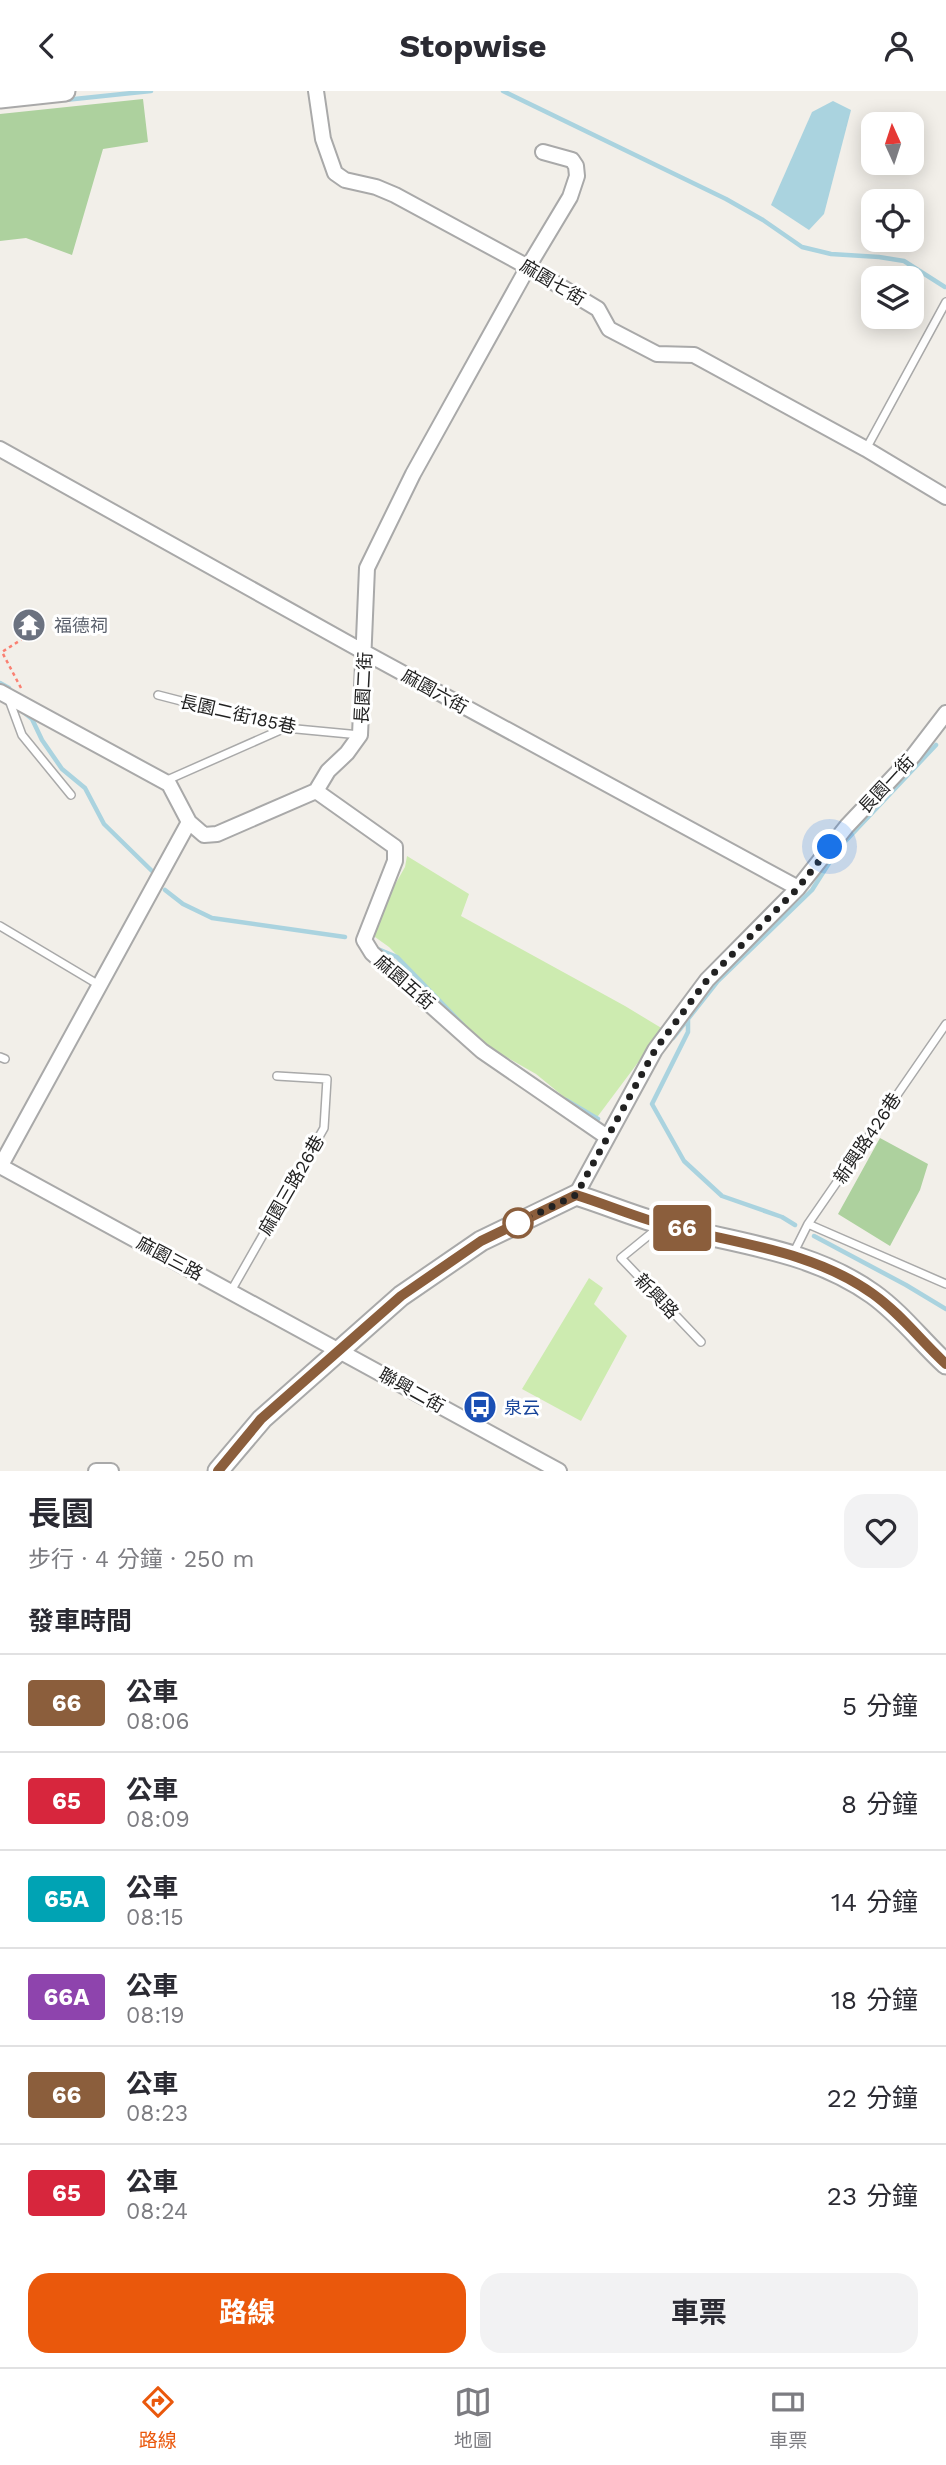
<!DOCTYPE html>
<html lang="zh-TW">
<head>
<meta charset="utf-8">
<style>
	body { margin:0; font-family:"Work Sans","Noto Sans TC",sans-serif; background:#f2f2f3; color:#2b2b33; height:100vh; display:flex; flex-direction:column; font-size:26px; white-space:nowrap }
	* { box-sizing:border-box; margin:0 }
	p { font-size:23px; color:#7c7c81 }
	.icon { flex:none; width:38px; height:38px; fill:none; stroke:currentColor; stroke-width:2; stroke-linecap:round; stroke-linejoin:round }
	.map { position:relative; height:1380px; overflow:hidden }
	.side { display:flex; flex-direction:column; background:#fff; flex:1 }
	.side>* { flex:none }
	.badge { padding:0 14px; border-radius:5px; font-size:24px; line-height:46px }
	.needle { width:46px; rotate:357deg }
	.fabs { position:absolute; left:861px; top:21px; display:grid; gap:14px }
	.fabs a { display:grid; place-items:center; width:63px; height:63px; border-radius:14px; background:#fff; box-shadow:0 4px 18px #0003; font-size:35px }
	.you { position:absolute; width:35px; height:35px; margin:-18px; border:5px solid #fff; border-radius:50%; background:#1a73e8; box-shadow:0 0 0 10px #1a73e833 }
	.map>.badge { position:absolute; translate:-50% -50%; box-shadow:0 0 0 4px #fff }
	h2 { padding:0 28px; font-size:26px; line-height:63px }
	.round { display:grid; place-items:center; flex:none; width:74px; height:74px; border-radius:21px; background:#f2f2f3 }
	.head { display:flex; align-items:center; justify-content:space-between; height:119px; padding:0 28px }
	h1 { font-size:33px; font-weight:700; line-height:52px }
	.primary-button { display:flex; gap:14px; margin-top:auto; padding:14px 28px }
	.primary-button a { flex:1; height:80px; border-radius:21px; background:#ea580c; color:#fff; font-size:28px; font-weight:700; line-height:80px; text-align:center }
	.primary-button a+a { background:#f2f2f3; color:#2b2b33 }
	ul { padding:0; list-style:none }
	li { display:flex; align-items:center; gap:21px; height:98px; padding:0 28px; border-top:2px solid #e1e1e2 }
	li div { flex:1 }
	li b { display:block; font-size:26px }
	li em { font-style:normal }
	li .badge { min-width:77px; font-weight:700; text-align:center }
	header { display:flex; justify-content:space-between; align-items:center; height:91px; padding:0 28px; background:#fff; font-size:32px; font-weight:700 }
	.tabs { display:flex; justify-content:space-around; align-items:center; height:98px; border-top:2px solid #e1e1e2; background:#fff; font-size:19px; color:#7c7c81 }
	.tabs a { display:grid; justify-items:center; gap:4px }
	.tabs .current { color:#ea580c }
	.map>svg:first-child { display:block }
	.grass { fill:#cdebb0 }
	.forest { fill:#add19e }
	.water { fill:#aad3df }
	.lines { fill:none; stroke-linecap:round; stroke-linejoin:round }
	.stream { stroke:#aad3df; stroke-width:4.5 }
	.service-casing { stroke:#a9a9a9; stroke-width:10 }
	.minor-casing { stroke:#a9a9a9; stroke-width:18 }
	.tertiary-casing { stroke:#a9a9a9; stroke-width:23 }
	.path { stroke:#fa8072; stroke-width:2.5; stroke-dasharray:3.5 3.5; stroke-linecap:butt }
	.service { stroke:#fff; stroke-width:7 }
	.minor { stroke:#fff; stroke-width:14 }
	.tertiary { stroke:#fff; stroke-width:19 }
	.line-casing { stroke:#fff; stroke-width:16 }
	.line { stroke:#8b5e3c; stroke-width:10 }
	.walk { stroke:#222; stroke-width:7; stroke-dasharray:0 12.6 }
	.stop-dot { fill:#fff; stroke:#8b5e3c; stroke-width:3.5 }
	.labels { text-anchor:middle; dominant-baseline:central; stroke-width:6; stroke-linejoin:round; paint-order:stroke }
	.street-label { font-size:18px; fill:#222; stroke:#fff }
	.worship-label { font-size:18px; fill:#5b616d; stroke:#fff; text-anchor:start }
	.transit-label { font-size:18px; fill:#164399; stroke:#fff; text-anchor:start }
</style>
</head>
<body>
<header><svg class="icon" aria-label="back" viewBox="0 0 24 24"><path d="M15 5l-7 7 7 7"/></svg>Stopwise<svg class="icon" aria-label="person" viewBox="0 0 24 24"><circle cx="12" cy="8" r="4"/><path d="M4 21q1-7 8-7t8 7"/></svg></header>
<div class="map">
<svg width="946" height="1380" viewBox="0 0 946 1380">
	<rect width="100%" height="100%" fill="#f2efe9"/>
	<!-- grass -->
	<path class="grass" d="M407 765 469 803 461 825 625 915 663 938 598 1025 591 1028 536 983 482 952 389 856 368 841 405 776Z
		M589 1187 603 1197 594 1213 627 1245 581 1330 522 1298Z"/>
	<!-- forest -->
	<path class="forest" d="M143 8 148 51 103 58 72 164 26 147 0 150V23Z
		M880 1047 928 1073 920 1099 890 1155 838 1123Z"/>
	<!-- water -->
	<path class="water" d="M833 10 851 19 824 123 809 139 771 114 812 21Z"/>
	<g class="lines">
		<!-- stream -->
		<path class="stream" d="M503 0 726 108 763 129 802 156 831 163 879 166 904 170 945 196
			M65 9 151 0
			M0 592 9 597
			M22 620 32 628 42 649 62 678 85 697 104 733 152 780
			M165 799 183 813 212 827 345 846
			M373 856 397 866 463 934
			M688 929V941L652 1013 684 1070 722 1105 782 1126 795 1134
			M673 947 717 891 812 799 838 758 936 654
			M566 1009 598 1028
			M814 1145 906 1194 946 1218"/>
		<defs>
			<path id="service" d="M866 358 946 211
				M158 604 286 637 360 644
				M8 606 22 644 71 704
				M165 690 285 637
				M0 835 99 894
				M0 966 5 968
				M808 1133 946 1193
				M659 1136 621 1167 701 1251
				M793 1163 808 1133 946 933
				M231 1200 324 1037 327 988 277 985"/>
			<path id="minor" d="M316 0 323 48 335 82 345 89 376 96 395 104 528 176 598 218 609 238 657 263 694 264 866 358 946 406
				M0 358 364 561 798 797
				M0 601 169 693 189 731 204 744 217 743 316 700 328 680 347 662 360 644 367 477 413 383 528 176 570 106 577 85 576 75 572 69 543 61
				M316 700 395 756V770L364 849 372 862 482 960 607 1046
				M0 1075 559 1380
				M0 1076 189 731
				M576 1104 655 959 707 889 798 797 847 735 913 665 946 622
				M96 1380H111"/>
			<path id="tertiary" d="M0 7 65 0
				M218 1380 262 1328 401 1205 481 1150 576 1104C605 1113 633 1125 662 1133 735 1153 810 1158 873 1203 901 1223 921 1250 946 1273"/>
		</defs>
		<!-- service casing -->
		<use href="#service" class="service-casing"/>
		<!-- minor casing -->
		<use href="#minor" class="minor-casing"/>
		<!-- tertiary casing -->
		<use href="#tertiary" class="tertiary-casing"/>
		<!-- path -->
		<path class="path" d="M21 597 2 561 24 547"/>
		<!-- service -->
		<use href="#service" class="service"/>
		<!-- minor -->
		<use href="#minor" class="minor"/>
		<!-- tertiary -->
		<use href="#tertiary" class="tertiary"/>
	</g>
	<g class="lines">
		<defs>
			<path id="line" d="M218 1380 261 1328 401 1205 481 1150 576 1104C605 1113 633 1125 662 1133 735 1153 810 1158 873 1203 901 1223 921 1250 946 1273"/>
		</defs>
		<!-- line casing -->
		<use href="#line" class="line-casing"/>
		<!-- line -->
		<use href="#line" class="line"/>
		<!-- walk -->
		<path class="walk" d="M518 1132 576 1104 655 959 707 889 798 797 830 756"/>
	</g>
	<!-- icons -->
	<defs>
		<symbol id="temple-disc" viewBox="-11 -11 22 22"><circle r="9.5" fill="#6b7280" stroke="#fff"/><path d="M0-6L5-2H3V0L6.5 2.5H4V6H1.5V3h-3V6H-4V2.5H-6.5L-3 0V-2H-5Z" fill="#fff"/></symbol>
		<symbol id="bus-disc" viewBox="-11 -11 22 22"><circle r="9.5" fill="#1a4fb4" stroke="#fff"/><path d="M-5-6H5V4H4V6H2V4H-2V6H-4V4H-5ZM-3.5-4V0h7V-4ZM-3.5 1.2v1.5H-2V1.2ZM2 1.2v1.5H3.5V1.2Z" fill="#fff"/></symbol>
	</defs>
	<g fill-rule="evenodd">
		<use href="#temple-disc" x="10" y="515" width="38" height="38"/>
		<use href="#bus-disc" x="461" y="1297" width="38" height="38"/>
	</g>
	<!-- markers -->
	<circle class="stop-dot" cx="518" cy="1132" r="14"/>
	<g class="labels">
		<!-- street labels -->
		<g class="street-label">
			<text transform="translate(553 191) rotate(31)">麻園七街</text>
			<text transform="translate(363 597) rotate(-87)">長園二街</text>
			<text transform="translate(435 600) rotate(29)">麻園六街</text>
			<text transform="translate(238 623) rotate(13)">長園二街185巷</text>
			<text transform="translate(886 693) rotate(-47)">長園一街</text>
			<text transform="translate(405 891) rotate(41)">麻園五街</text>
			<text transform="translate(867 1047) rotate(-56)">新興路426巷</text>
			<text transform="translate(291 1094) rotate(-60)">麻園三路26巷</text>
			<text transform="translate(170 1167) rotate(28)">麻園三路</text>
			<text transform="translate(657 1205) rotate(46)">新興路</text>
			<text transform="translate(412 1299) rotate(29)">聯興二街</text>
		</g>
		<!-- worship labels -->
		<g class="worship-label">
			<text x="54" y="534">福德祠</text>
		</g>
		<!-- transit labels -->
		<g class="transit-label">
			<text x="504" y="1316">泉云</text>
		</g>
	</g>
</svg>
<div class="fabs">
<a><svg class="needle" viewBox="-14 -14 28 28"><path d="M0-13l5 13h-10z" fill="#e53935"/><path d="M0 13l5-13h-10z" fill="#7c7c81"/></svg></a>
<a><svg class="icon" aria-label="locate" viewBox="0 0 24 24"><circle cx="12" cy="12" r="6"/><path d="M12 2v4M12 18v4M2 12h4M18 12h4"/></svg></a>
<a><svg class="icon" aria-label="layers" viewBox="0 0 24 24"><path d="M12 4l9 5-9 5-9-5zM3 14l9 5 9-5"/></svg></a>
</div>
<div class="you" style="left:830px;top:756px"></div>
<b class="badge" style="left:682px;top:1137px;background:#8b5e3c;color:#fff">66</b>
</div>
<section class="side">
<div class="head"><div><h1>長園</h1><p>步行 · 4 分鐘 · 250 m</p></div><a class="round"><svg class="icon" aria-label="heart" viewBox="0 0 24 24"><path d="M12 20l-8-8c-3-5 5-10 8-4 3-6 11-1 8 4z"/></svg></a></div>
<h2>發車時間</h2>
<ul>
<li><span class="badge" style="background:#8b5e3c;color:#fff">66</span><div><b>公車</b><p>08:06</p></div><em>5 分鐘</em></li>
<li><span class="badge" style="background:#d7263d;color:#fff">65</span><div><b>公車</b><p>08:09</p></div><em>8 分鐘</em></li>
<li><span class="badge" style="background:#00a3b4;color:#fff">65A</span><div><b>公車</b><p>08:15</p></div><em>14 分鐘</em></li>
<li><span class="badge" style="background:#8e44ad;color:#fff">66A</span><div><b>公車</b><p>08:19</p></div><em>18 分鐘</em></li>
<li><span class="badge" style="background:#8b5e3c;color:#fff">66</span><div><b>公車</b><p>08:23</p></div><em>22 分鐘</em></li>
<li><span class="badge" style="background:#d7263d;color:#fff">65</span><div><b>公車</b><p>08:24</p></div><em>23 分鐘</em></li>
</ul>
<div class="primary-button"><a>路線</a><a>車票</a></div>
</section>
<nav class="tabs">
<a class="current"><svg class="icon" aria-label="directions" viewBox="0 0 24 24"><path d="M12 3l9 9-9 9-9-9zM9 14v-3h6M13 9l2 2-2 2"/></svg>路線</a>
<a><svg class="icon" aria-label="map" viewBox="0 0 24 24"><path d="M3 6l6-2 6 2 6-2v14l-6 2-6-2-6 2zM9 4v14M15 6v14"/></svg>地圖</a>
<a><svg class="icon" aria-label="tickets" viewBox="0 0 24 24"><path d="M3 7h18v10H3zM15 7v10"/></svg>車票</a>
</nav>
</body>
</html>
